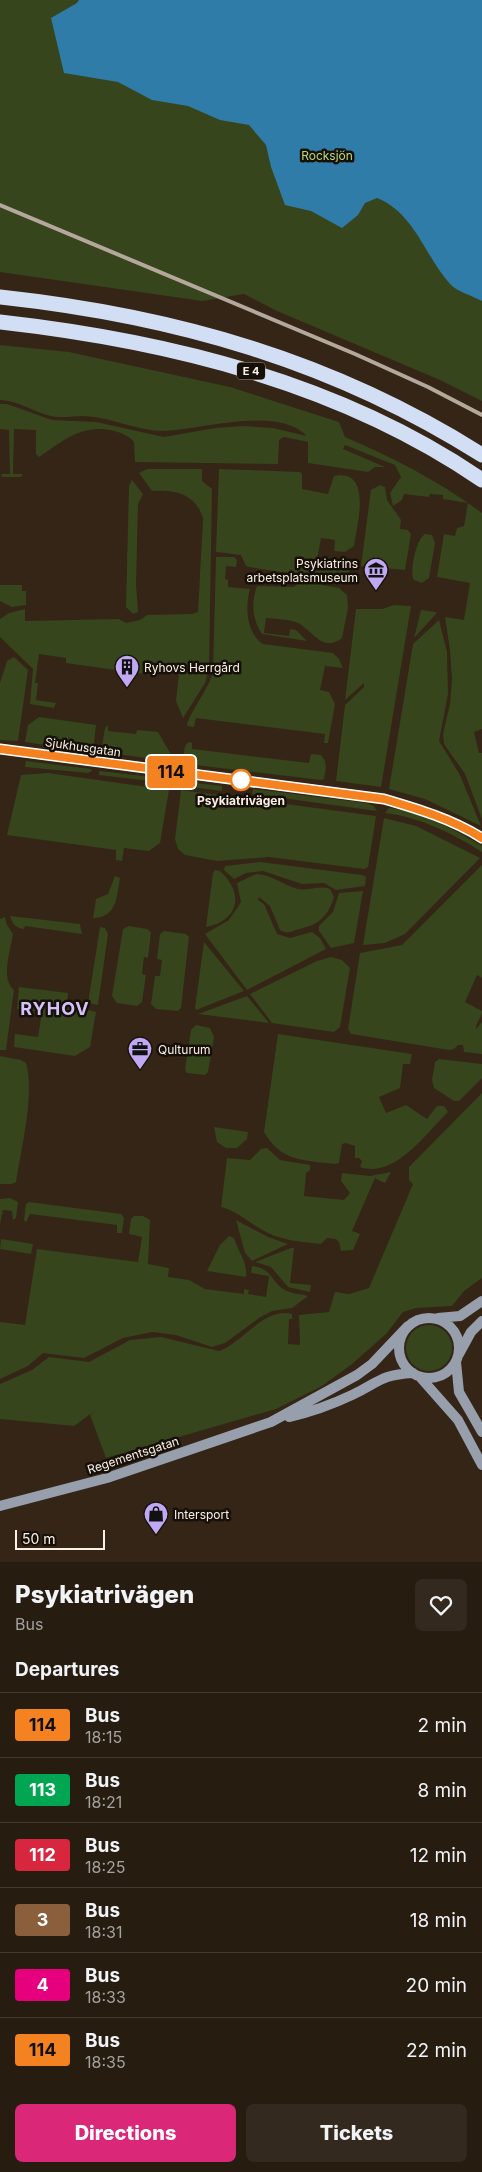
<!DOCTYPE html>
<html lang="en">
<head>
<meta charset="utf-8">
<style>
	body { margin:0; font-family:Inter,sans-serif; background:#33291e; color:#f1f3f6; height:100vh; display:flex; flex-direction:column; font-size:19px; white-space:nowrap }
	* { box-sizing:border-box; margin:0 }
	p { font-size:16px; color:#a4a19f }
	.icon { flex:none; width:28px; height:28px; fill:none; stroke:currentColor; stroke-width:2; stroke-linecap:round; stroke-linejoin:round }
	.map { position:relative; height:1562px; overflow:hidden }
	.panel { display:flex; flex-direction:column; background:#271c10; flex:1 }
	.panel>* { flex:none }
	.badge { padding:0 10px; border-radius:4px; font-size:18px; line-height:32px }
	.scale { position:absolute; left:15px; bottom:12px; width:90px; box-sizing:border-box; padding-left:5px; border:2px solid #faf0e7; border-top:0; font-size:14px; line-height:18px; white-space:nowrap; color:#faf0e7; -webkit-text-stroke:4px #161009; paint-order:stroke }
	.map>.badge { position:absolute; translate:-50% -50%; box-shadow:0 0 0 2px #fff }
	h2 { padding:0 15px; font-size:19px; line-height:45px }
	.round { display:grid; place-items:center; flex:none; width:52px; height:52px; border-radius:8px; background:#33291e }
	.head { display:flex; align-items:center; justify-content:space-between; height:85px; padding:0 15px }
	h1 { font-size:24px; font-weight:800; line-height:38px }
	.button { display:flex; gap:10px; margin-top:auto; padding:10px 15px }
	.button a { flex:1; height:58px; border-radius:8px; background:#db2777; color:#fff; font-size:20px; font-weight:800; line-height:58px; text-align:center }
	.button a+a { background:#33291e; color:#f1f3f6 }
	ul { padding:0; list-style:none }
	li { display:flex; align-items:center; gap:15px; height:65px; padding:0 15px; border-top:1px solid #433a30 }
	li div { flex:1 }
	li b { display:block; font-size:19px }
	li em { font-style:normal }
	li .badge { min-width:55px; font-weight:700; text-align:center }
	.map>svg:first-child { display:block }
	.green { fill:#36451b }
	.water { fill:#307ca8 }
	.lines { fill:none; stroke-linecap:round; stroke-linejoin:round }
	.street { stroke:#6f747d; stroke-width:10 }
	.secondary { stroke:#979fad; stroke-width:10 }
	.highway { stroke:#d2def4; stroke-width:15 }
	.rail { stroke:#b4a89d; stroke-width:4 }
	.line-casing { stroke:#fff; stroke-width:11 }
	.line { stroke:#f58220; stroke-width:8 }
	.stop-dot { fill:#fff; stroke:#f58220; stroke-width:2.5 }
	.labels { text-anchor:middle; dominant-baseline:central; stroke-width:5; stroke-linejoin:round; paint-order:stroke }
	.shield { fill:#161009; stroke:#b6ada4; stroke-width:1 }
	.shield-label { font-size:11px; font-weight:bold; fill:#faf0e7 }
	.park-label { font-size:12px; fill:#b7db79; stroke:#161009 }
	.poi-label { font-size:12px; fill:#faf0e7; stroke:#161009; text-anchor:start }
	.street-label { font-size:12px; fill:#faf0e7; stroke:#161009 }
	.stop-label { font-size:12px; font-weight:bold; fill:#faf0e7; stroke:#161009 }
	.district-label { font-size:18px; font-weight:bold; letter-spacing:1px; fill:#d3c1fa; stroke:#161009 }
</style>
</head>
<body>
<div class="map">
<svg width="482" height="1562" viewBox="0 0 482 1562">
	<rect width="100%" height="100%" fill="#342516"/>
	<!-- green -->
	<path class="green" d="M0 0H482V401L440 380 277 311 244 294 202 301 0 272Z
		M0 345 69 352 230 387 339 422 345 437C394 458 439 481 482 513V729L474 732 479 753H482V819L465 774 444 744 443 734 450 704 452 679 450 650 445 617 464 620 470 583 437 577 444 534 455 536 457 528 464 526 468 503 443 499V495L430 494 429 497 404 494 402 500 393 506 390 493 401 477 395 465 345 445 343 449 385 467H375L368 472 308 463V442L284 437 279 440 278 464 135 462 134 442C129 435 119 432 110 430 80 425 62 442 39 457L36 454V430L14 429 13 474H23L21 477H2L1 474H10L9 430 0 429V404H7L52 420 96 422 164 437 215 428 243 426 273 428 307 436C276 405 202 430 163 431 137 431 111 417 84 416 71 416 60 419 47 415 30 410 18 401 0 400Z
		M147 469H202V481L212 489 209 669 205 683 183 718 176 701 179 673 152 670 151 675 66 663V658L39 654 35 683H38L36 700 56 703 54 708 30 704 33 669 0 637V619L9 613 25 609V621L119 619 126 623 140 620 147 615 192 614 198 612 203 519C197 495 176 489 152 491L139 473Z
		M219 469 300 472 302 474V489L328 494 334 476C373 468 357 525 354 546L345 552 334 551 335 540 321 538 316 565 331 568 333 557 345 560 350 570 347 578 336 581 249 567 246 566 241 555 216 552Z
		M132 480 143 494 138 504 136 585 138 612 133 614 126 607 129 486Z
		M380 485 385 487 387 500 401 520 400 529 408 530 411 534 405 570 361 566 370 497 371 490Z
		M425 534 432 535 435 543 429 578 422 583 414 580C409 573 416 539 425 534Z
		M216 557H234L237 560 236 567 226 566 225 579 228 580V587L250 589C245 606 246 633 263 644L333 653 339 659 343 668 325 666 320 690 329 692 335 704 328 743H324L325 734 196 718 194 727 187 726C188 715 208 689 213 673Z
		M307 582 339 588 347 595 348 608 342 638C323 653 314 632 298 623 289 619 276 619 266 618L264 633 289 636 290 629 296 630 307 641 262 634C252 620 251 602 257 586L294 587 298 583Z
		M0 585H22V591H26V605L12 607 0 601Z
		M394 605 411 606 381 787 336 781 345 705 364 687V683L345 700 356 609H382Z
		M421 610 436 612V614L414 638Z
		M439 620 447 652 448 694 439 741 460 775 481 826 425 799 389 789 413 644Z
		M14 657 28 670 18 741 0 740V683L7 661Z
		M39 717 96 725 93 752 25 742 28 725Z
		M108 725V731L136 734 137 730 158 732 173 758 169 761 101 752 105 728Z
		M189 742 192 743V749L309 763 311 754 321 755 325 761 326 768 324 779 321 780 187 764 184 760C184 754 183 745 189 742Z
		M26 761 91 769 92 771 88 773 25 767Z
		M99 771 161 778 167 783 99 775Z
		M48 773 169 790 160 843 149 851 124 848 122 861 116 860V850L7 835 21 775Z
		M187 782 222 786V791L183 786Z
		M253 789 366 803 374 806 377 811 252 794Z
		M181 790 376 816 368 867 364 869 269 857 217 861 185 855 178 849 175 839Z
		M389 808C415 809 460 832 482 846V852C454 834 419 817 385 813Z
		M384 818 416 826 480 858 405 934 385 943 363 945Z
		M260 862 362 875 366 877 365 886 336 890 324 883 302 884 263 871 246 873 234 879 224 870 225 866Z
		M482 865V978L477 975 465 1002 482 1011C482 1018 476 1021 476 1029L482 1022V1054L464 1052 463 1045H458L454 1049 449 1050 351 1034 348 1029 360 953 402 945Z
		M215 870 220 871C244 893 240 920 206 927L213 873Z
		M256 874C274 875 282 885 298 889 309 891 319 885 330 889L334 897C328 917 318 925 299 929 292 931 287 935 280 930L270 906 259 897 258 900 264 904 277 934 290 938 312 932 320 938 326 949 247 990 205 934 229 920 241 902 237 883Z
		M115 876 120 878C117 896 117 918 93 918L96 899 108 894Z
		M363 891 354 943 331 948 319 931V926L333 912 339 893Z
		M10 916 80 924 82 934 25 926 24 929C16 928 12 924 10 916Z
		M5 917 7 925 13 934C11 949 0 979 14 990L6 1050H0V919Z
		M129 926 147 929 151 932 148 958 144 957 142 974 146 975 142 1002 137 1006 117 1003 112 996 123 929Z
		M100 927 105 928 108 934 98 1005 88 1003Z
		M164 931 186 934 189 937 181 1008 178 1011 156 1009 151 1004 155 976H160L162 960 157 959 160 934Z
		M204 942 244 991 196 1010 195 1008Z
		M331 957 342 960 350 968 340 1027 334 1032 272 1023 250 994 317 961Z
		M19 987 68 993 67 1005 96 1012 90 1047 75 1056 14 1047 15 1034 38 1037 42 1012 17 1009Z
		M247 996 269 1023 198 1014Z
		M196 1025 210 1028 214 1037 208 1072 205 1075 187 1073 185 1069 191 1030Z
		M278 1034 412 1054 410 1064H403L400 1088 379 1097 386 1113 406 1105 427 1119 437 1106H444L448 1112C426 1133 395 1179 360 1167L362 1161 359 1158H355V1146L346 1143 342 1144 339 1163 335 1164C304 1160 281 1162 264 1132Z
		M0 1056 21 1060 26 1063C35 1093 21 1150 16 1182L12 1184H0Z
		M439 1059 482 1064V1078L459 1101H454L434 1088 432 1080 435 1062Z
		M482 1093V1278L464 1291 452 1306 416 1308 403 1312 386 1334 352 1364 322 1386 276 1409 106 1458 90 1415 96 1410 74 1426 0 1419V1384L32 1370 49 1357 89 1362 130 1340 161 1337 219 1351C241 1344 264 1307 292 1314V1319H289L288 1344 300 1345 299 1315 329 1312 335 1292 349 1294 369 1288 413 1184 409 1180V1167Z
		M214 1127 248 1132 247 1139 237 1148H226L217 1142Z
		M267 1148 280 1160 310 1165V1170L306 1173 304 1196 344 1200 350 1193 341 1181 342 1173 370 1176 391 1172 385 1183 375 1178 352 1231 360 1234 353 1250 341 1251 339 1242 336 1239 327 1238 321 1244C303 1242 285 1241 268 1233 251 1225 240 1212 221 1207L227 1158 250 1160 261 1149Z
		M10 1198 18 1202 16 1218 13 1220 12 1211 3 1210 0 1224V1199Z
		M29 1202 121 1214 124 1218 122 1233H117V1225L30 1214 26 1222 24 1220 26 1204Z
		M134 1216H143L150 1220 148 1264 169 1268 168 1277 189 1280 205 1289 244 1294V1289L249 1290 248 1294 266 1297 269 1276 251 1273 252 1266C274 1269 270 1282 285 1290 292 1294 301 1294 308 1296L292 1308 272 1311 259 1318 225 1343 212 1347 176 1335 152 1332 123 1338 84 1358 43 1353 28 1366 0 1379V1322L25 1325 37 1249 138 1262 142 1237 129 1234 131 1219Z
		M236 1220 268 1237 288 1244 252 1261 245 1253Z
		M229 1236 234 1238C238 1251 248 1263 246 1277L207 1271 220 1245Z
		M1 1239 33 1244 31 1254 0 1249Z
		M291 1248H294L290 1283 311 1285 310 1292 288 1287 271 1267 255 1262Z
		M406 1348a23 23 0 1 1 46 0a23 23 0 1 1-46 0Z"/>
	<!-- water -->
	<path class="water" d="M79 0H482V301C473 296 458 292 451 285 425 257 415 213 377 198L365 203 358 215 342 228 311 211 285 205 271 167 266 145 249 125 220 120 188 106 152 100 118 82 64 73 51 18 77 3Z"/>
	<g class="lines">
		<!-- street -->
		<path class="street" d="M0 749 384 799C418 809 452 819 482 838"/>
		<!-- secondary -->
		<path class="secondary" d="M438 1318 460 1316 482 1301
			M399 1348a30 30 0 1 1 60 0a30 30 0 1 1-60 0Z
			M459 1354 471 1332 482 1321
			M456 1362 459 1392 482 1432
			M420 1377 458 1420 482 1465
			M289 1417C311 1412 331 1405 352 1395 380 1382 379 1375 413 1373
			M0 1506 107 1478 271 1422 357 1375 372 1364 408 1326"/>
		<!-- highway -->
		<path class="highway" d="M0 297C175 316 333 361 482 455
			M0 322C169 341 340 383 482 480"/>
		<!-- rail -->
		<path class="rail" d="M0 205 355 354 428 387 482 415"/>
	</g>
	<g class="lines">
		<defs>
			<path id="line" d="M0 749 384 799C418 809 452 819 482 838"/>
		</defs>
		<!-- line casing -->
		<use href="#line" class="line-casing"/>
		<!-- line -->
		<use href="#line" class="line"/>
	</g>
	<!-- icons -->
	<defs>
		<symbol id="museum-pin" viewBox="-11 -11 22 30"><path d="M0 17L-7.5 6A9.5 9.5 0 1 1 7.5 6Z" fill="#c1a8f3" stroke="#161009"/><path d="M0-6L6-3V-2H-6V-3ZM-5-1h2V3h-2ZM-1-1h2V3h-2ZM3-1h2V3H3ZM-6 4H6V6H-6Z" fill="#111"/></symbol>
		<symbol id="building-pin" viewBox="-11 -11 22 30"><path d="M0 17L-7.5 6A9.5 9.5 0 1 1 7.5 6Z" fill="#c1a8f3" stroke="#161009"/><path d="M-4-6H4V6H1V3H-1V6H-4ZM-2.5-4.3h1.7v1.8h-1.7ZM.8-4.3h1.7v1.8H.8ZM-2.5-1h1.7V.8h-1.7ZM.8-1h1.7V.8H.8Z" fill="#111"/></symbol>
		<symbol id="office-pin" viewBox="-11 -11 22 30"><path d="M0 17L-7.5 6A9.5 9.5 0 1 1 7.5 6Z" fill="#c1a8f3" stroke="#161009"/><path d="M-6-3h4V-5.5h4V-3h4V5H-6ZM-1-4.5V-3h2v-1.5ZM-6 0V1H6V0Z" fill="#111"/></symbol>
		<symbol id="shop-pin" viewBox="-11 -11 22 30"><path d="M0 17L-7.5 6A9.5 9.5 0 1 1 7.5 6Z" fill="#c1a8f3" stroke="#161009"/><path d="M-5-2.5h2.3a2.7 3.5 0 0 1 5.4 0H5L5.5 6h-11ZM-1.5-2.5h3a1.5 2.3 0 0 0-3 0Z" fill="#111"/></symbol>
	</defs>
	<g fill-rule="evenodd">
		<use href="#museum-pin" x="362" y="556" width="28" height="38"/>
		<use href="#building-pin" x="113" y="653" width="28" height="38"/>
		<use href="#office-pin" x="126" y="1035" width="28" height="38"/>
		<use href="#shop-pin" x="142" y="1500" width="28" height="38"/>
	</g>
	<!-- markers -->
	<circle class="stop-dot" cx="241" cy="780" r="10"/>
	<g class="labels">
		<!-- shield labels -->
		<rect class="shield" x="237" y="362.5" width="28" height="17" rx="4"/>
		<g class="shield-label">
			<text x="251" y="371">E 4</text>
		</g>
		<!-- park labels -->
		<g class="park-label">
			<text x="327" y="155">Rocksjön</text>
		</g>
		<!-- poi labels -->
		<g class="poi-label">
			<text x="358" y="563" text-anchor="end">Psykiatrins<tspan x="358" dy="14">arbetsplatsmuseum</tspan></text>
			<text x="144" y="667">Ryhovs Herrgård</text>
			<text x="158" y="1049">Qulturum</text>
			<text x="174" y="1514">Intersport</text>
		</g>
		<!-- street labels -->
		<g class="street-label">
			<text transform="translate(83 747) rotate(8)">Sjukhusgatan</text>
			<text transform="translate(133 1455) rotate(-18)">Regementsgatan</text>
		</g>
		<!-- stop labels -->
		<g class="stop-label">
			<text x="241" y="800">Psykiatrivägen</text>
		</g>
		<!-- district labels -->
		<g class="district-label">
			<text x="55" y="1008">RYHOV</text>
		</g>
	</g>
</svg>
<div class="scale">50 m</div>
<b class="badge" style="left:171px;top:772px;background:#f58220;color:#111">114</b>
</div>
<section class="panel">
<div class="head"><div><h1>Psykiatrivägen</h1><p>Bus</p></div><a class="round"><svg class="icon" aria-label="heart" viewBox="0 0 24 24"><path d="M12 20l-8-8c-3-5 5-10 8-4 3-6 11-1 8 4z"/></svg></a></div>
<h2>Departures</h2>
<ul>
<li><span class="badge" style="background:#f58220;color:#111">114</span><div><b>Bus</b><p>18:15</p></div><em>2 min</em></li>
<li><span class="badge" style="background:#00a651;color:#fff">113</span><div><b>Bus</b><p>18:21</p></div><em>8 min</em></li>
<li><span class="badge" style="background:#d7263d;color:#fff">112</span><div><b>Bus</b><p>18:25</p></div><em>12 min</em></li>
<li><span class="badge" style="background:#8b5e3c;color:#fff">3</span><div><b>Bus</b><p>18:31</p></div><em>18 min</em></li>
<li><span class="badge" style="background:#e6007e;color:#fff">4</span><div><b>Bus</b><p>18:33</p></div><em>20 min</em></li>
<li><span class="badge" style="background:#f58220;color:#111">114</span><div><b>Bus</b><p>18:35</p></div><em>22 min</em></li>
</ul>
<div class="button"><a>Directions</a><a>Tickets</a></div>
</section>
</body>
</html>
